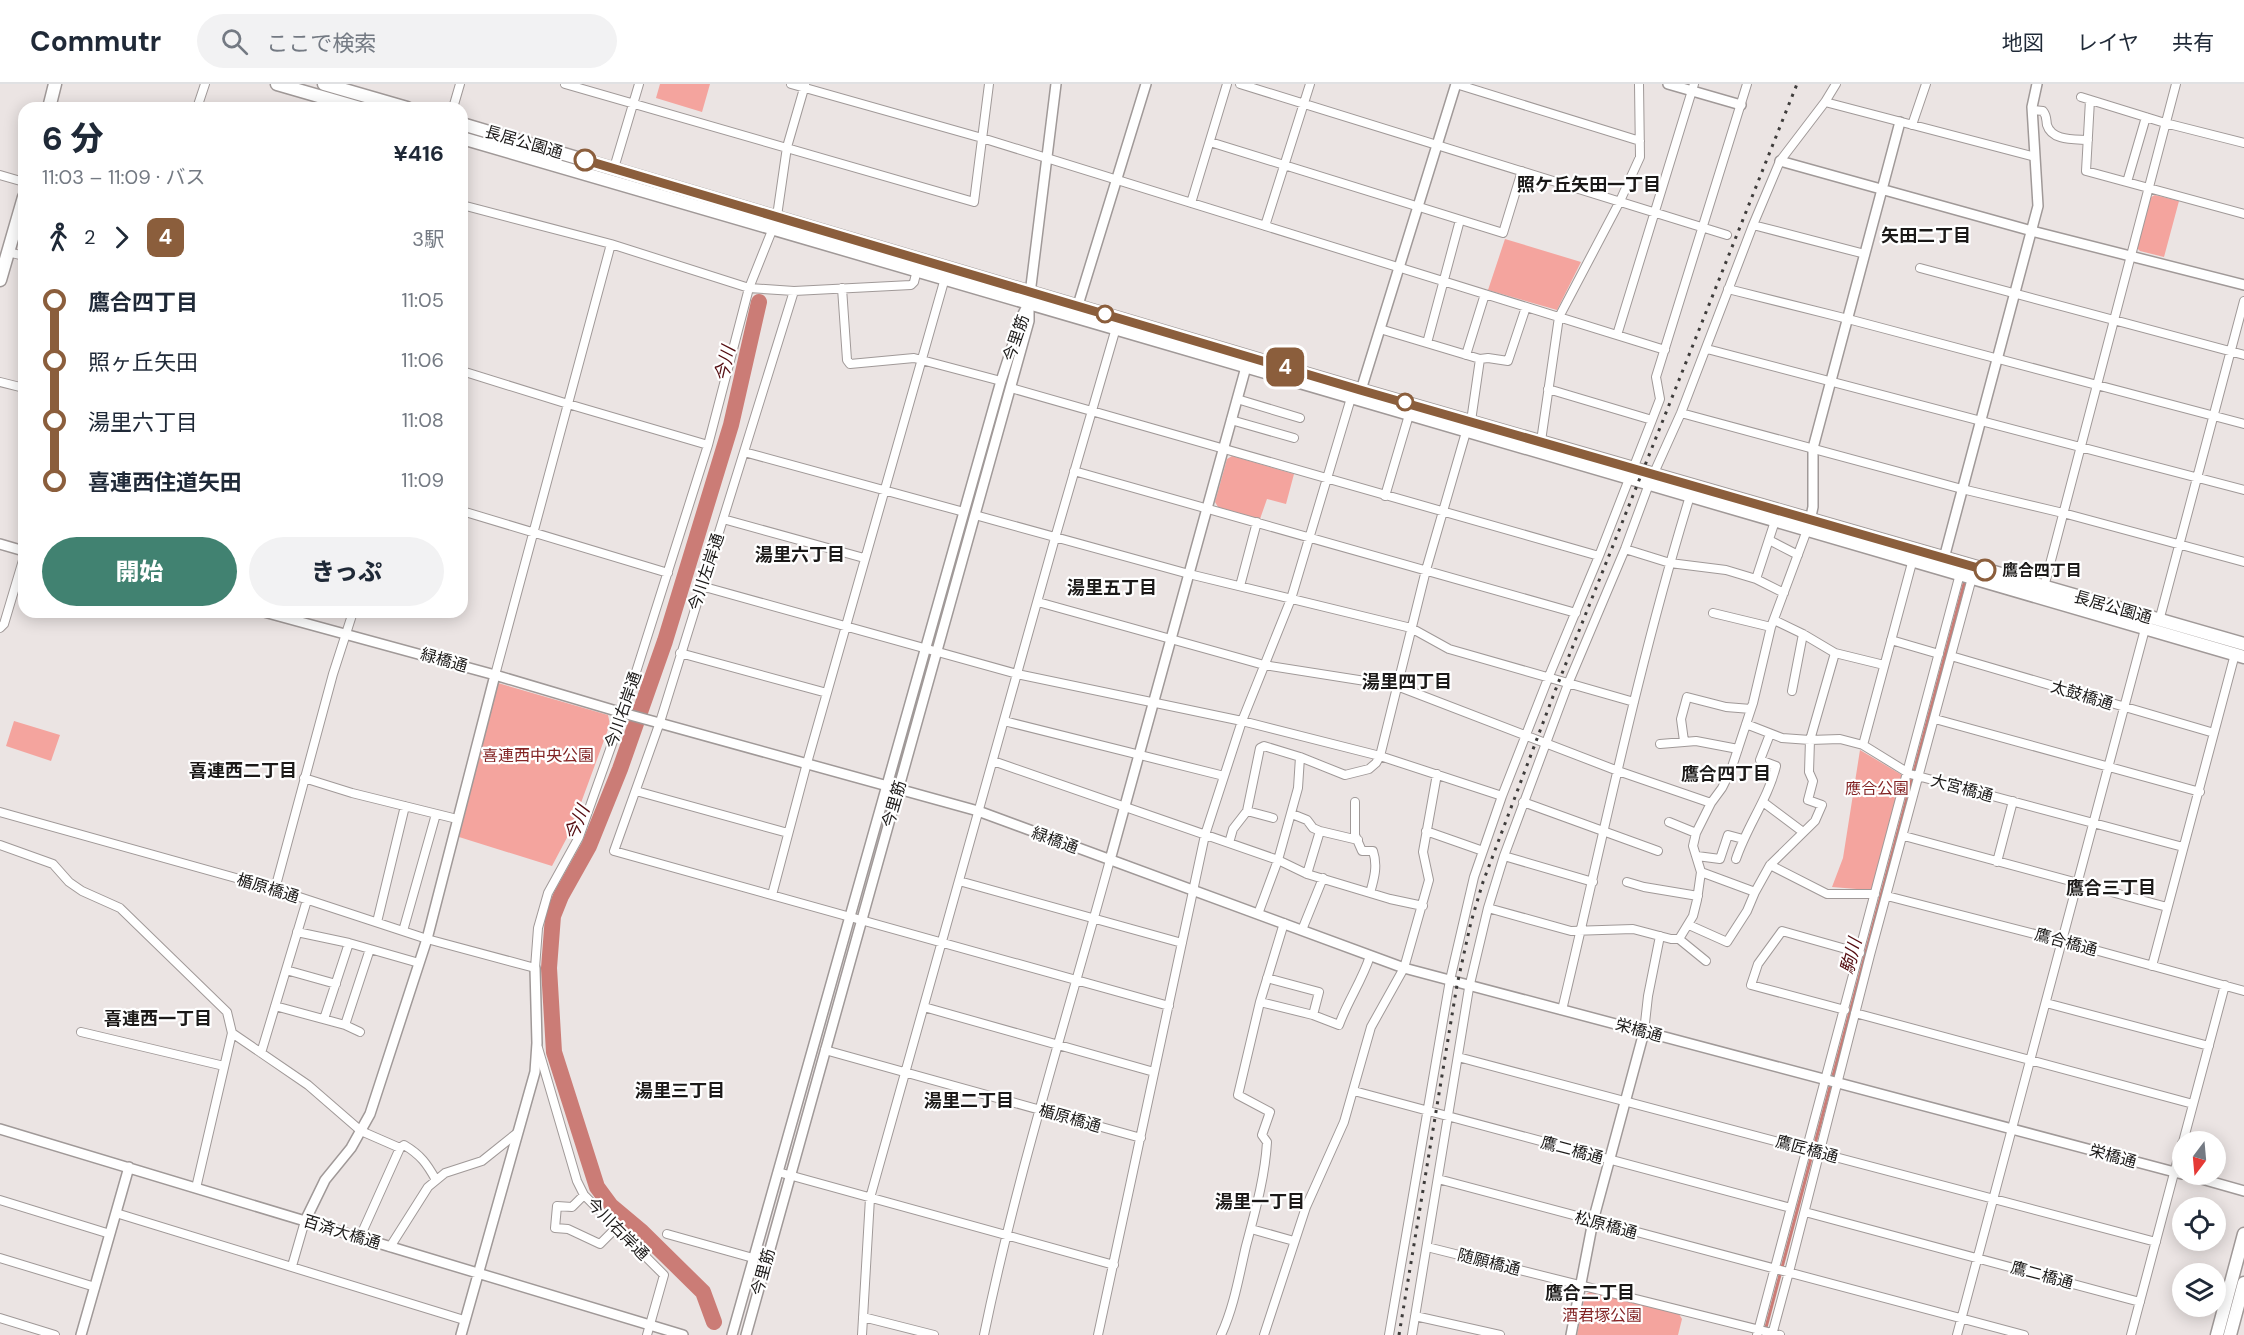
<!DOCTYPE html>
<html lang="ja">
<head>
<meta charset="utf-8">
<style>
	body { margin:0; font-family:"DM Sans","Noto Sans JP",sans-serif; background:#f2f2f3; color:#1f2937; height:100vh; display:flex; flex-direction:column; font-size:22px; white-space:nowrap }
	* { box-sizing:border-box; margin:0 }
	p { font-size:20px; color:#747a83 }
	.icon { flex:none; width:33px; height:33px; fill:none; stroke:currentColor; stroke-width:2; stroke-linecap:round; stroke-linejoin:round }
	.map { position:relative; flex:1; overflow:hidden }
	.panel { position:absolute; left:18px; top:18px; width:450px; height:516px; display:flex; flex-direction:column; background:#fff; border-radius:18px; box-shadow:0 3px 15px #0003 }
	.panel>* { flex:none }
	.badge { padding:0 12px; border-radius:9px; font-size:21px; line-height:39px }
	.needle { width:39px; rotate:196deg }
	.buttons { position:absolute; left:2172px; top:1047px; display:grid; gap:12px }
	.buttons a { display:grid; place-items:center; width:54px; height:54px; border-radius:50%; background:#fff; box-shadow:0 3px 15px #0003; font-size:30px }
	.map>.badge { position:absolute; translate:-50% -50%; box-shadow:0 0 0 3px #fff }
	.legs { display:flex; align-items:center; gap:9px; height:66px; padding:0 24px; font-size:20px }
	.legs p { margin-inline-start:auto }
	.summary { display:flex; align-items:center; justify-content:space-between; height:102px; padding:0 24px }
	h1 { font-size:33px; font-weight:800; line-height:45px }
	.button { display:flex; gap:12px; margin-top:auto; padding:12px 24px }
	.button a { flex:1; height:69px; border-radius:36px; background:#418271; color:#fff; font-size:24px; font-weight:800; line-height:69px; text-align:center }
	.button a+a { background:#f2f2f3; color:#1f2937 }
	ul { padding:0 24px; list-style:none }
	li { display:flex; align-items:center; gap:21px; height:60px; font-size:22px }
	li i { display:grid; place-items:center; width:9px; height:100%; margin:0 8px; background:currentColor }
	li i::after { content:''; width:15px; height:15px; margin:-8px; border:4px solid; border-radius:50%; background:#fff }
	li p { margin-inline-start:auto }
	li:first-child i { background:linear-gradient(#0000 50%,currentColor 0) }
	li:last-child i { background:linear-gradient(currentColor 50%,#0000 0) }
	header { display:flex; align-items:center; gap:36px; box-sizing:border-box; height:84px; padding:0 30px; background:#fff; border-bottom:2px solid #e0e1e3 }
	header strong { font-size:28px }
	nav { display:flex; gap:33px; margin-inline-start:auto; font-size:21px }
	.search { width:420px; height:54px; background:#f2f2f3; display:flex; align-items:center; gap:15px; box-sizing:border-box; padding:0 21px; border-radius:33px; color:#747a83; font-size:22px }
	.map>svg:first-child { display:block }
	.green { fill:#f4a49e }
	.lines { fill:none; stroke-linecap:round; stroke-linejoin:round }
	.stream { stroke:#cb7c76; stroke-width:3 }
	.river { stroke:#cb7c76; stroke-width:16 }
	.minor-casing { stroke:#a09998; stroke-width:10 }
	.tertiary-casing { stroke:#a09998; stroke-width:12 }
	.primary-casing { stroke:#a09998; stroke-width:15 }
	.trunk-casing { stroke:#a09998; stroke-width:15 }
	.minor { stroke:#fff; stroke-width:8 }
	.tertiary { stroke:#fff; stroke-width:9 }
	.primary { stroke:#fff; stroke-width:12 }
	.trunk { stroke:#fff; stroke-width:12 }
	.rail { stroke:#3e3c3b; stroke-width:3; stroke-dasharray:3 6; stroke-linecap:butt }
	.line-1-casing { stroke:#fff; stroke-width:14 }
	.line-1 { stroke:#8b5e3c; stroke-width:9 }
	.stop-1-dot { fill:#fff; stroke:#8b5e3c; stroke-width:3 }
	.labels { text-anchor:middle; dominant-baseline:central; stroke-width:4.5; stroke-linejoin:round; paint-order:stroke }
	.street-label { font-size:16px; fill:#1b1918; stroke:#fff }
	.stop-label { font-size:16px; font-weight:bold; fill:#1b1918; stroke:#fff; text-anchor:start }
	.park-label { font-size:16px; fill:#832425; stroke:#fff }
	.neighbourhood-label { font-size:18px; font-weight:bold; fill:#1b1918; stroke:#fff }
	.water-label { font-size:18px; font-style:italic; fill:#530b0f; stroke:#fff }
</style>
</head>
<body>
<header>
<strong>Commutr</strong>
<div class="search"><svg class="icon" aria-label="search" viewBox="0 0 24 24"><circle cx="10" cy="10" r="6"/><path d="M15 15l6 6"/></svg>ここで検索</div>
<nav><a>地図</a><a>レイヤ</a><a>共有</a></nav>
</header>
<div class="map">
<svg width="2244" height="1251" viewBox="0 0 2244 1251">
	<rect width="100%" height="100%" fill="#ebe4e3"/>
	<!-- green -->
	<path class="green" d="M660 0H710L702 28 656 14Z
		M2155 111 2179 117 2164 173 2140 167 2137 164 2151 113Z
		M1505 155 1581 178 1557 226 1488 206Z
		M1232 372 1294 390 1286 420 1267 415 1260 435 1218 423 1215 418 1227 375Z
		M498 599 608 631 610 640 571 746 552 782 459 753Z
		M14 637 60 651 51 677 6 662Z
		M1860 666 1902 691 1903 695 1874 804 1869 806 1832 803 1843 774Z
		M1591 1207 1679 1230 1682 1235 1678 1251H1577L1585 1211Z"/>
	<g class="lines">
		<!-- stream -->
		<path class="stream" d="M1764 1251 1964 500"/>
		<!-- river -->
		<path class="river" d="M714 1238 703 1208 642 1148 611 1122 597 1103 554 968 549 884 553 832 561 812 589 762 620 685 665 557 731 341 759 218"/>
		<defs>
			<path id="minor" d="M565 0 974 118 989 0
				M791 0 982 54 1665 266
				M1240 0 1727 151
				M1456 0 1640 57
				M2081 13 2165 39 2244 59
				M2090 16 2086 87 2244 130
				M1825 18 2035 73
				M197 24 205 0
				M453 24 460 0
				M2033 26 2043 27C2047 32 2046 35 2047 41 2052 57 2074 55 2088 56
				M1912 41 1926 0
				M1210 58 1503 149 1522 87
				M614 84 639 0
				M0 91 24 98
				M2127 98 2146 33
				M1191 119 1227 0
				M462 121 611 160 749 204 794 207 911 201 914 198 917 186
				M777 132 787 63 805 1
				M1753 141 1865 170
				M1265 142 1310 0
				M8 168 24 172
				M1920 184 2244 271
				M842 204 847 276 850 280 914 274 1001 297
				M1728 205 1848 235 2244 340
				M794 207 660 638 614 767 1169 922
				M1380 245 1480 275 1471 337
				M1617 251 1694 0
				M1427 259 1460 136
				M1707 265 2244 406
				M1466 271 1485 210
				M1480 275 1488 274 1508 277 1526 223
				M462 287 568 320 708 361
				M0 298 24 304
				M1011 304 1599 472
				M1548 305 1652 336
				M1237 315 1300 334
				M1681 329 1962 405 2063 429 2244 478
				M1231 336 1294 354
				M1541 357 1559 233 1620 117 1640 73 1639 0
				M744 368 964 428
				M1074 387 1576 529
				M1385 412 1409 331
				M462 427 668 489
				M975 431 1189 490 1411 544 1449 565 1634 618
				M723 435 864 474
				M1769 456 1798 471
				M1625 465 1670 479 1726 486 1756 495 1784 509
				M1756 495 1775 437
				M701 502 1017 590 1242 637 1380 672 1502 712
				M1240 502 1257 438
				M2044 503 2176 0
				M1038 518 1264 581 1397 602 1618 687 1711 719
				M1713 529 1771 543
				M1774 536 1803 550 1835 569
				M2159 537 2244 217
				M0 544 4 540 24 473
				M1891 556 1939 570
				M680 569 827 609
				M1951 572 2214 649
				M495 591 611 160
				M1792 607 1803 550
				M1935 635 2200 708
				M1004 637 1224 692
				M1746 640 1782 654 1810 656 1840 655 1863 661 1910 690 2183 763
				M1684 657 1681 635 1687 613 1726 623 1751 625
				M1660 660 1696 657 1738 665
				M1863 661 1913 475
				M993 677 1278 776 1298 704 1300 673
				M304 694 352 709 457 735
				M636 707 788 749
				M1355 718V751L1362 767H1373C1378 782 1374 795 1370 809
				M1523 718 1658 767
				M1763 718 1803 748
				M1247 727 1273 734
				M0 728 275 805 427 855 535 884 538 844 548 809 579 753 623 629 708 361 749 204 773 144
				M1292 730 1307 736 1313 744 1320 747 1358 756
				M1669 738 1696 749
				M1320 747 1307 790 1390 815 1423 822
				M1426 747 1483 767
				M1904 752 2167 823
				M1229 759 1233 745 1247 727 1260 664 1264 662 1300 673 1345 691 1369 685 1376 679 1380 672 1426 486 1466 348
				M0 761 53 780 69 798 82 807 120 824 227 928 232 949 196 1104
				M1504 772 1593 798
				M1697 772 1720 775 1728 751 1743 755
				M1736 775C1747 742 1768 715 1776 682L1760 676 1770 650
				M1997 778 2013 717
				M1770 781 1827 810H1875
				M1701 788 1755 808
				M959 797 1182 859
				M1627 798 1644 803 1698 812
				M275 805 333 590 353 528
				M772 811 807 679 945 194
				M1887 812 2062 857 2244 907
				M1488 824 1571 847 1633 845 1671 855H1679L1706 877
				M1258 830 1278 776 1307 790
				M377 838 405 722
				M1689 841 1727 858 1747 827 1755 808 1770 781 1815 737 1822 721 1808 716 1813 697 1809 688 1810 656 1835 569 1884 581
				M1302 846 1323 794
				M403 847 436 730
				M297 848 349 859 419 879
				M1679 855 1693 832 1697 816 1701 788 1693 762 1696 749 1711 719 1722 704 1731 686 1753 619 1771 543 1807 446
				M2152 882 2235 570
				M286 886 336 900
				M1267 894 1319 908 1313 931
				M1260 918 1313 931 1339 941C1348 916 1362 897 1370 872
				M2046 919 2209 962
				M275 922 345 941 360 948
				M924 923 1154 988
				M1562 926C1603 754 1638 581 1690 412
				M1845 926 1751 901 1758 880 1782 847 1860 869
				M1855 929 2193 1020
				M324 935 349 859
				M345 941 370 865
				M81 948 224 982
				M1644 948 1648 912 1660 852
				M232 949 308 1001 361 1047 400 1064 404 1061C421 1071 427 1080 436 1096
				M538 964 577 1097 584 1111 664 1191 647 1251
				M825 966 1141 1054
				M261 969 307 816
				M1458 973 2156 1158
				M1354 1007 1791 1124
				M2183 1058 2225 901
				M778 1088 1114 1181
				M1438 1095 2024 1251
				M584 1111 572 1123 557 1122 555 1144 568 1145 600 1160 617 1143
				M0 1116 110 1150
				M1805 1128 2140 1218
				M116 1129 464 1236
				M1251 1145 1294 1157
				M667 1150 753 1174
				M360 1153 400 1064
				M390 1163 428 1103 445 1089 482 1077 517 1049
				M1427 1163 1780 1251
				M0 1174 95 1203
				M292 1182 305 1137
				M1415 1232 1500 1251
				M863 1233 934 1251
				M0 1234 55 1251
				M862 1251 870 1114 1055 454 1116 244
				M984 1251C1017 1090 1067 934 1110 776
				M1098 1251 1205 751 1242 637 1291 515 1351 314
				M1221 1251C1234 1223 1239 1192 1246 1162 1255 1128 1265 1093 1267 1058L1262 1051 1270 1028 1238 1011 1260 918 1284 839
				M1264 1251 1306 1123 1344 1038 1371 943 1404 884 1429 796 1423 768 1437 690
				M1389 1251 1450 896 1474 793 1502 712 1549 592 1599 472 1652 336 1660 315 1656 293 1747 0
				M1412 1251 1469 904 1488 824 1504 772 1568 600 1625 465 1649 400 1681 329 1753 141 1780 77 1825 18 1836 0
				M1757 1251 1961 486
				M1772 1251 1789 1188 1870 871 1973 490
				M1957 1251 2145 545 2148 543
				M2131 1251 2182 1059"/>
			<path id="tertiary" d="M1668 0 1741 21
				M1780 77 2032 147 2244 201
				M1078 221 1146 0
				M1357 309 1361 306 1456 0
				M1809 441 1813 423V364L1900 38
				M0 460 24 467
				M1943 478 2038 122 2032 23 2037 0
				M264 528 495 591 623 629 978 727 1404 884 2182 1090
				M1110 776 1246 283
				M0 1045C228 1113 456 1181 683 1251
				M2184 1090 2244 1107
				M305 1137 325 1096 351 1064 370 1030 427 855 495 591
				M81 1251 129 1083
				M461 1251 535 988 537 959 535 884
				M732 1251 964 428 1001 297 1022 232 1029 218
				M746 1251 1029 237V218L1056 0
				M1571 1251 1593 1137 1644 948"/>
			<path id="primary" d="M2217 1251 2244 1150
				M2230 1251 2244 1199"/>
			<path id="trunk" d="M277 0 360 24
				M324 0 407 24
				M49 24 55 0
				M462 40 1361 306 2244 560
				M462 54 2244 573
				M0 196 24 113"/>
		</defs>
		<!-- minor casing -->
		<use href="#minor" class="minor-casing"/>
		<!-- tertiary casing -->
		<use href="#tertiary" class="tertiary-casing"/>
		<!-- primary casing -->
		<use href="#primary" class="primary-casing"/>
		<!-- trunk casing -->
		<use href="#trunk" class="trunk-casing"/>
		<!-- minor -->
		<use href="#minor" class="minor"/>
		<!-- tertiary -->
		<use href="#tertiary" class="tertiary"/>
		<!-- primary -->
		<use href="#primary" class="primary"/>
		<!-- trunk -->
		<use href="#trunk" class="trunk"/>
		<!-- rail -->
		<path class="rail" d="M1399 1251 1457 901 1471 838 1483 798 1555 607 1797 0"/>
	</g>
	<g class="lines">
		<defs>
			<path id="line-1" d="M585 76 1360 306 1985 486"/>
		</defs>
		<!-- line-1 casing -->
		<use href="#line-1" class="line-1-casing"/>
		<!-- line-1 -->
		<use href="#line-1" class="line-1"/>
	</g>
	<!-- markers -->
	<g class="stop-1-dot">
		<circle cx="585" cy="76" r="10"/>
		<circle cx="1105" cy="230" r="8"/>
		<circle cx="1405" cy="318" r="8"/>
		<circle cx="1985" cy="486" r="10"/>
	</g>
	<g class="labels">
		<!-- street labels -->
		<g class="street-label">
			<text transform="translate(524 58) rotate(16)">長居公園通</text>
			<text transform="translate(1016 254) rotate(-71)">今里筋</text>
			<text transform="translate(706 488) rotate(-72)">今川左岸通</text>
			<text transform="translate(2113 523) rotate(16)">長居公園通</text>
			<text transform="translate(444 576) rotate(16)">緑橋通</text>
			<text transform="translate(2082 611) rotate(17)">太鼓橋通</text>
			<text transform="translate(623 626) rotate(-71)">今川右岸通</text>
			<text transform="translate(1962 704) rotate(15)">大宮橋通</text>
			<text transform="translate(894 720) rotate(-74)">今里筋</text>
			<text transform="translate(1055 756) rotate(20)">緑橋通</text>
			<text transform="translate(268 804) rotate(17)">楯原橋通</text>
			<text transform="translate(2066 858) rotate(15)">鷹合橋通</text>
			<text transform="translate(1639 946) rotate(15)">栄橋通</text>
			<text transform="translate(1070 1034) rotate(16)">楯原橋通</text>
			<text transform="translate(1807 1065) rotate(15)">鷹匠橋通</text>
			<text transform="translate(1572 1066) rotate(15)">鷹二橋通</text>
			<text transform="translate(2113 1072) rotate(15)">栄橋通</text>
			<text transform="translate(1606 1141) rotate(15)">松原橋通</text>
			<text transform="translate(618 1145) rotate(45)">今川右岸通</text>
			<text transform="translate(342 1148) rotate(17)">百済大橋通</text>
			<text transform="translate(1489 1178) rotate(14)">随願橋通</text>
			<text transform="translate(763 1188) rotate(-75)">今里筋</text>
			<text transform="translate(2042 1191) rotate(15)">鷹二橋通</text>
		</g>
		<!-- stop labels -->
		<g class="stop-label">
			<text x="2002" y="486">鷹合四丁目</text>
		</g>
		<!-- park labels -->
		<g class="park-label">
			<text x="538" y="671">喜連西中央公園</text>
			<text x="1877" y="704">應合公園</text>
			<text x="1602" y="1231">酒君塚公園</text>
		</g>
		<!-- neighbourhood labels -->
		<g class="neighbourhood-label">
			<text x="1589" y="101">照ケ丘矢田一丁目</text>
			<text x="1926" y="152">矢田二丁目</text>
			<text x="800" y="471">湯里六丁目</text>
			<text x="1112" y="504">湯里五丁目</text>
			<text x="1407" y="598">湯里四丁目</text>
			<text x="243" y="687">喜連西二丁目</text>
			<text x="1726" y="690">鷹合四丁目</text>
			<text x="2111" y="804">鷹合三丁目</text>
			<text x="158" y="935">喜連西一丁目</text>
			<text x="680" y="1007">湯里三丁目</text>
			<text x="969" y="1017">湯里二丁目</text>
			<text x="1260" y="1118">湯里一丁目</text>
			<text x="1590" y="1209">鷹合二丁目</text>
		</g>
		<!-- water labels -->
		<g class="water-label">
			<text transform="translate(725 280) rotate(-77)">今川</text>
			<text transform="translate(577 739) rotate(-67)">今川</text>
			<text transform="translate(1851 872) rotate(-75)">駒川</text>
		</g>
	</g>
</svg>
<div class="buttons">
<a><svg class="needle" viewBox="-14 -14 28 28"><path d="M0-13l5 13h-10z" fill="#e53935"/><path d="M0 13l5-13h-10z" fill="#747a83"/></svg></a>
<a><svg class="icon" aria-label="locate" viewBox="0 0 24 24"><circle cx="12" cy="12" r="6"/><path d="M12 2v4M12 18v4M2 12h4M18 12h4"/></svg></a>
<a><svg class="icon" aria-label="layers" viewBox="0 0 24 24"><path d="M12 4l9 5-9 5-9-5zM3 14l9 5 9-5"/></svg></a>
</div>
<b class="badge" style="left:1285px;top:283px;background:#8b5e3c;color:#fff">4</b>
<section class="panel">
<div class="summary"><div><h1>6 分</h1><p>11:03 – 11:09 · バス</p></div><b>¥416</b></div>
<div class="legs"><svg class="icon" aria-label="walk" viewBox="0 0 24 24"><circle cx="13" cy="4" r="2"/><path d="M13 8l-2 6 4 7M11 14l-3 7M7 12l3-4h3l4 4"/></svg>2<svg class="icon" aria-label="forward" viewBox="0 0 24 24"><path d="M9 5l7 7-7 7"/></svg><b class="badge" style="background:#8b5e3c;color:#fff">4</b><p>3駅</p></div>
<ul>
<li><i style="color:#8b5e3c"></i><b>鷹合四丁目</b><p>11:05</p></li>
<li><i style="color:#8b5e3c"></i><span>照ヶ丘矢田</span><p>11:06</p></li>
<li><i style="color:#8b5e3c"></i><span>湯里六丁目</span><p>11:08</p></li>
<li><i style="color:#8b5e3c"></i><b>喜連西住道矢田</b><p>11:09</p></li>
</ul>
<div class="button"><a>開始</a><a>きっぷ</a></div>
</section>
</div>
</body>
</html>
